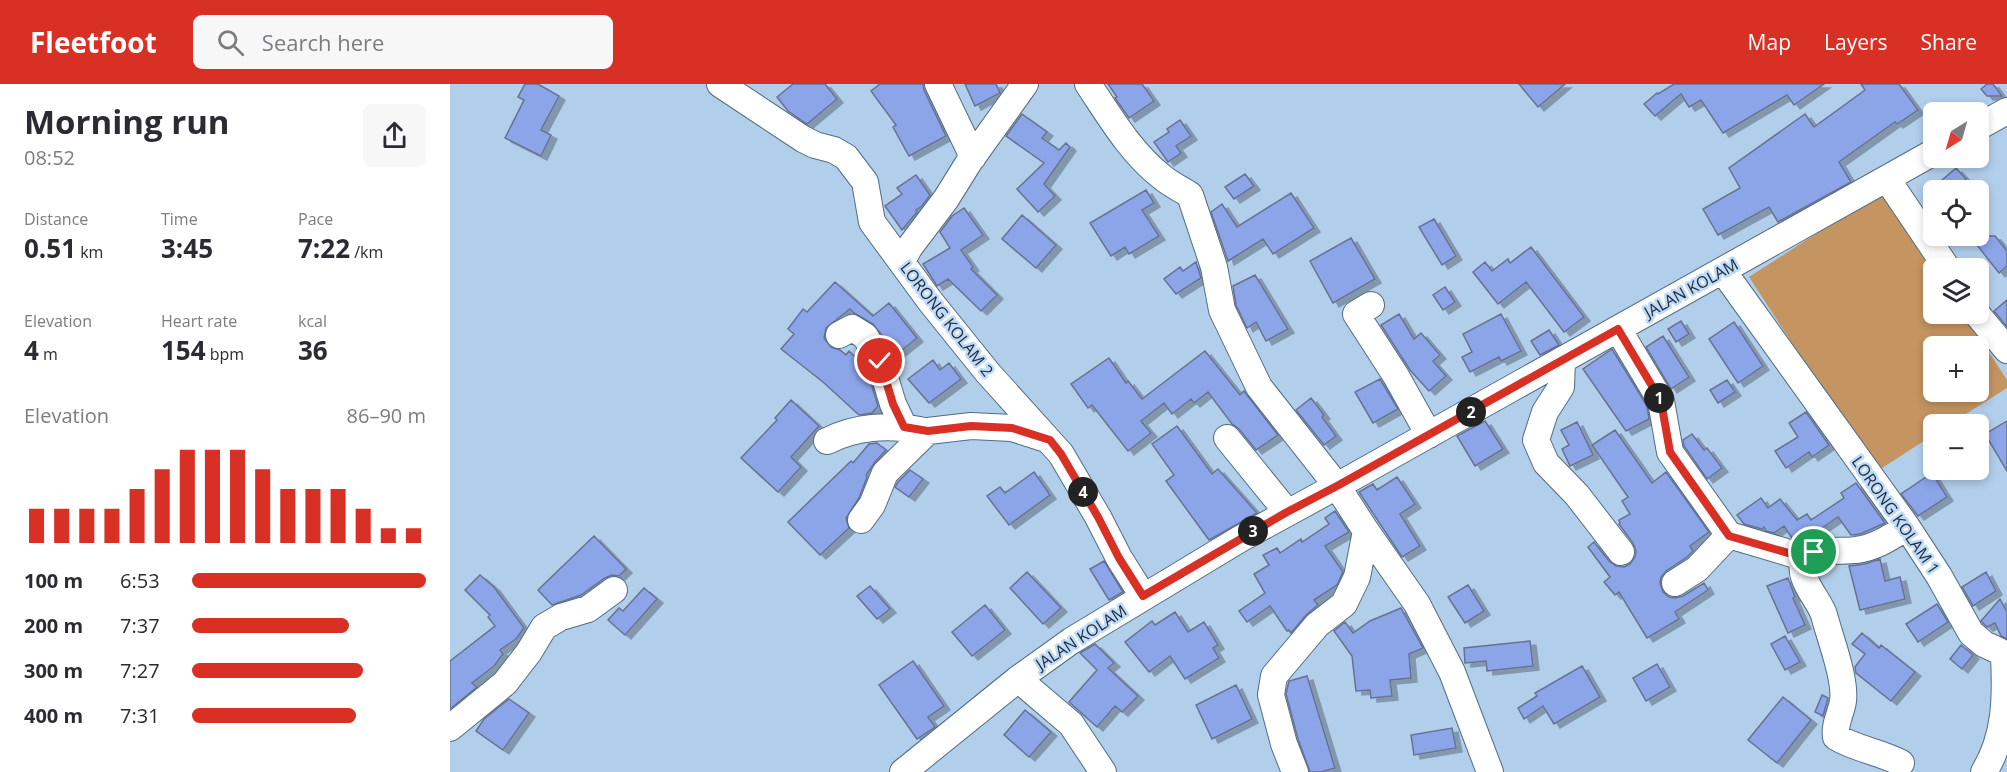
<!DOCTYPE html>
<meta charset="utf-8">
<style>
:root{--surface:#fff;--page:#f7f7f7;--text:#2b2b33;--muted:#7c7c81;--accent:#d93025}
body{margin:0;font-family:"Open Sans",sans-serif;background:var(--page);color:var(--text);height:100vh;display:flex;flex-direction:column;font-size:22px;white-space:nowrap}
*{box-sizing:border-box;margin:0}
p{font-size:20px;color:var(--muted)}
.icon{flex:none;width:33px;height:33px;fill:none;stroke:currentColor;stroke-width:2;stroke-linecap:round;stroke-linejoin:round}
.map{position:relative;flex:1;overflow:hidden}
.panel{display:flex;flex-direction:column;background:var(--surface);width:450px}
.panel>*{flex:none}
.needle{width:39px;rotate:217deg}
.controls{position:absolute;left:1473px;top:18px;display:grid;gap:12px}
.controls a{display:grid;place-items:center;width:66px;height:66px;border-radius:9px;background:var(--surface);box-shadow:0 3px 9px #0003;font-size:30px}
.pin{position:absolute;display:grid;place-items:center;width:51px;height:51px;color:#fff;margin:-26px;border:3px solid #fff;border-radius:50%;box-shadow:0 2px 6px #0007}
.km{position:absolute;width:30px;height:30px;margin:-15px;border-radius:50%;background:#222;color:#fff;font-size:16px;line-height:30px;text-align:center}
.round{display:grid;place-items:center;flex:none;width:63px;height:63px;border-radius:9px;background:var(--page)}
.summary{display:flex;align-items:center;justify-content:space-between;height:102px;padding:0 24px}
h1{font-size:33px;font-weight:700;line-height:45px}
.metrics{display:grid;grid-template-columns:repeat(3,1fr);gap:9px;height:102px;padding:6px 24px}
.metrics div{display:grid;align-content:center}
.metrics b{font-size:26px;font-weight:700}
.metrics small{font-size:16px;font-weight:400}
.metrics p{font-size:16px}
.chart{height:168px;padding:12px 24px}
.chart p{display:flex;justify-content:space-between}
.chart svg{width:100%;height:108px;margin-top:6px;stroke:var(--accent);stroke-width:6}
ul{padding:0 24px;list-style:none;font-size:20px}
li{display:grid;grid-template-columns:96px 72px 1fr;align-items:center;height:45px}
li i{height:15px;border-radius:8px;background:var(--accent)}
header{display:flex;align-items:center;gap:36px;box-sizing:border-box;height:84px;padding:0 30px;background:var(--accent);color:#fff}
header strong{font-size:28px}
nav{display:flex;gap:33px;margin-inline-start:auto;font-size:21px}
.search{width:420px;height:54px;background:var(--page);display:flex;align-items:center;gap:15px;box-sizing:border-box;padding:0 21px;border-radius:9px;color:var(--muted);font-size:22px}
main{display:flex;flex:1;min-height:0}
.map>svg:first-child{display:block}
</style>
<header>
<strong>Fleetfoot</strong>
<div class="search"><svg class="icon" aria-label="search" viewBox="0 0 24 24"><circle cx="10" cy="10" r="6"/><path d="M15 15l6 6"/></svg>Search here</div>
<nav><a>Map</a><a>Layers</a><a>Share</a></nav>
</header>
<main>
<section class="panel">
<div class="summary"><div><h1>Morning run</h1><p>08:52</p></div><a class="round"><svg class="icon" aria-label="share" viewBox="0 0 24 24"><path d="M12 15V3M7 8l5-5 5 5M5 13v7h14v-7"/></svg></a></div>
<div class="metrics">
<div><p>Distance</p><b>0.51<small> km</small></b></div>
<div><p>Time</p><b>3:45</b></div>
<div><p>Pace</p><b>7:22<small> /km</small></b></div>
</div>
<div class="metrics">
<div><p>Elevation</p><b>4<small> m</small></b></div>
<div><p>Heart rate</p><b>154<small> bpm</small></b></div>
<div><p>kcal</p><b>36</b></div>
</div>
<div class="chart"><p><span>Elevation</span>86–90 m</p>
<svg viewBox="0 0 160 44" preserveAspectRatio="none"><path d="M5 44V30M15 44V30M25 44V30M35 44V30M45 44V22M55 44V14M65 44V6M75 44V6M85 44V6M95 44V14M105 44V22M115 44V22M125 44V22M135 44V30M145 44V38M155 44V38"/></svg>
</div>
<ul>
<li><b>100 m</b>6:53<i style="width:100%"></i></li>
<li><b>200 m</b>7:37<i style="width:67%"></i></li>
<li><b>300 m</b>7:27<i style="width:73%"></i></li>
<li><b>400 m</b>7:31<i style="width:70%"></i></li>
</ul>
</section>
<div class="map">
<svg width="1557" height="688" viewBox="0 0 1557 688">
<defs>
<filter id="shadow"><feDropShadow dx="6" dy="4" stdDeviation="0" flood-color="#0004"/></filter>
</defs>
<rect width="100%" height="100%" fill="#b1ceeb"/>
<!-- green -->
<path fill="#c49461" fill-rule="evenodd" d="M1434,106L1484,184V230H1514L1557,296V304L1500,340H1484L1483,351L1426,388L1299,193ZM1484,262H1528V308H1484Z"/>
<!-- building -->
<path fill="#8ca5e9" stroke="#667292" stroke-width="1.5" filter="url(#shadow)" d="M75,0H88L109,12L91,46L101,51L91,72L55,54L74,16L68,13Z
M343,0H375L387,15L357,40L338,27L327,13Z
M430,0H473L474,6L496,52L459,72L443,43L446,41L421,7Z
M515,0H546L550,9L525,22Z
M658,0H692L704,17L679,34L665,14L667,13Z
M1069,0H1115L1088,23Z
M1224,0H1374L1344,21L1337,11L1273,49L1251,16L1239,23L1231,10L1205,32L1194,20L1207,9L1208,10Z
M1411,0H1449L1468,26L1447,40L1445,38L1389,78L1401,98L1328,138L1319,123L1268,151L1253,125L1290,104L1279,84L1355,30L1364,43L1415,6Z
M1537,0H1543L1552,12H1537L1531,5Z
M572,30L597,48L592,54L609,66L616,59L620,63L594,100L605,112L588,128L567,105L594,79L556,52Z
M730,36L741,52L726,62L731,69L718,78L704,58L719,48L717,45Z
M1506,84L1516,95L1502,106L1492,96Z
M795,90L804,102L784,115L775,103Z
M466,91L480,111L472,122L466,126L467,128L452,146L435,122L452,110L447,104Z
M696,106L704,119L692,126L709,152L679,170L675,163L661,172L640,139Z
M841,109L864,144L823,170L813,155L778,177L761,128L772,120L787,143Z
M514,124L533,151L511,166L523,183L521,185L547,211L531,227L498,195L487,202L473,180L500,164L490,148L502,132Z
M572,131L606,161L586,184L552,155Z
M984,135L1006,172L992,181L969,143Z
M1520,152H1545L1557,167V182L1549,189Z
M901,154L925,195L883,219L860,177Z
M1081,163L1134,233L1114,248L1076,198L1048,220L1023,188L1035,178L1042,187L1058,175L1060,179Z
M746,178L751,194L726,210L714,195L730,183L733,187Z
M805,191L838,245L816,257L806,238L797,244L786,221L783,202Z
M385,198L423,232L439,219L467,254L447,270L423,240L404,229L400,225L376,244L374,254L381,263L390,266L396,271L399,267L416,283L428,322L422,329L409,331L373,298L331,265L344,250L338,245L353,225L357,228Z
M995,203L1005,218L993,226L983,211Z
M1557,216V243L1544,227Z
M949,230L964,255L971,249L990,271L983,277L996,292L979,307L960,286L931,241Z
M1051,230L1071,267L1051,277L1049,273L1020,288L1012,273L1022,268L1013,250Z
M1231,237L1239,250L1226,258L1218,245Z
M1284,238L1313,282L1288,299L1259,255Z
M1099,246L1109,261L1090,271L1081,257Z
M1213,252L1239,293L1221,305L1196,263Z
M1162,265L1197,322L1199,335L1176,347L1133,285Z
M755,267L790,311L794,307L828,351L806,366L789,345L782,340L758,308L744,319L741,315L722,330L714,319L691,337L701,349L678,367L642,321L638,324L621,300L659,274L676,299L678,297L692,315Z
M483,276L490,286L499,279L511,295L479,319L458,295Z
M930,295L948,325L923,339L905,308Z
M1277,296L1285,308L1268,319L1260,306Z
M861,314L874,331L872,333L886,352L874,361L846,326Z
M341,316L369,342L341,373L351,383L328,408L291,374L327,336L325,334Z
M1356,328L1379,361L1362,373L1359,368L1336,384L1325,367L1348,353L1339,339Z
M1035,337L1053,365L1025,382L1007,352Z
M1557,337V387L1535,350Z
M1127,338L1143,371L1120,382L1112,365L1119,361L1111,346Z
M727,342L762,390L768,385L807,429L759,456L716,397L724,391L702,360Z
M1165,346L1202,399L1216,388L1259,448L1240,462L1243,467L1237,473L1216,487L1211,493L1210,499L1213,508L1219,513L1225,514L1233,512L1254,499L1258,506L1225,528L1229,535L1197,554L1169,508L1165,511L1154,498L1160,493L1138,463L1144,458L1159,477L1166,482L1174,483L1180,480L1185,473L1186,467L1183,459L1169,440L1170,439L1169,436L1180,430L1172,417L1178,413L1142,361Z
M1242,350L1254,366L1257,364L1272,384L1257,395L1234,362L1233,356Z
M427,359L436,366L425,378L416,391L417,393L409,414L396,434L399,444L370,471L338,438L401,377L403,379L419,360Z
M460,386L473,395L459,413L445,403L448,398Z
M584,388L600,411L559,441L537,412L550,403L555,409Z
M1482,389L1497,413L1468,432L1451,410Z
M947,393L965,420L950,430L970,462L952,473L909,408L923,400L927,406Z
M1406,399L1435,439L1410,450L1401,451L1388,433L1353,457L1342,454L1334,442L1324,449L1316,447L1314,443L1312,445L1294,440L1287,431L1311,414L1318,424L1330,415L1347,436L1357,430L1361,436L1394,414L1391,409Z
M885,427L899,448L875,462L893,488L887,501L864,516L868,521L856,531L841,549L839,546L837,547L820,522L797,538L789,527L815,509L804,490L819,481L813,471L827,464L830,469L851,455L852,458L879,440L875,434Z
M144,452L176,485L169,492L162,491L155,494L131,511L102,521L88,506Z
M1430,475L1435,497L1450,493L1455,515L1410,526L1399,482L1415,480Z
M654,477L673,508L659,516L640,485Z
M577,488L611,524L593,540L560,504Z
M1536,488L1546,507L1523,522L1512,503Z
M30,491L44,503L74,544L66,555L50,566L53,570L44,582L22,599L27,603L0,625V577L45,542L38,533L40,531L15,506Z
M1338,494L1345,513L1343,514L1355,541L1338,549L1317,502Z
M1018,501L1034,527L1015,539L998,513Z
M420,502L440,525L427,535L407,512Z
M194,504L207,515L175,551L158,536L169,524L173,527Z
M1550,515L1557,528V555L1551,552L1545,539L1537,543L1531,537Z
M1487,520L1498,538L1468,558L1456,540Z
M535,521L555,546L522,572L502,548Z
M951,524L973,564L959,570L961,594L940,596L942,612L921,614L920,606L906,607L902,572L884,547L895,538L903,549L920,537Z
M725,528L738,548L754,538L768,561L763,564L769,574L735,595L720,572L699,588L675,558L702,537L705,541Z
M1412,549L1429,564L1431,561L1465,588L1441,617L1406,589L1405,583L1415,570L1402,560Z
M1335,552L1350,578L1335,586L1321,560Z
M1080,557L1083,582L1037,587L1036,577L1015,579L1014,564Z
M645,560L664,579L658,584L688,612L672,628L665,622L647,643L619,618L647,586L630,569Z
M1511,561L1523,571L1512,585L1500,575Z
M463,577L494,622L478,633L485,643L467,655L429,601Z
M1207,580L1220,603L1196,617L1183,594Z
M1132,582L1150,613L1104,640L1093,622L1074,635L1068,624L1087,612L1085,609Z
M857,592L885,684L871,688H860L848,655L836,610L839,597Z
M786,601L802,635L762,655L746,621Z
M1372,611L1378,614L1373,632L1365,628Z
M1333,613L1361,636L1327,679L1298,656Z
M59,615L79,629L53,666L26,647L34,635Z
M575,626L601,648L579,673L554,651Z
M1002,644L1006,664L964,671L961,651Z"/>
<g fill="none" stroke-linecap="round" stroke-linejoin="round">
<defs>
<path id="minor" d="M270,0L353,55L365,61L384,66L396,73L415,98L422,138L480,217L538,289L611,370L648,433L669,474L693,512
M488,0L523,73
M638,0C660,33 681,69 712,93C720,100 731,105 740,111L764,183L772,226L809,303L887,402L916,447L967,520L1002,588L1040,688
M1528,43L1557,27
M1437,95L1497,184
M452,177L459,164L496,115L519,78L575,0
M1273,187L1457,443L1489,492L1521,549L1534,560L1549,567L1554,572C1556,613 1556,652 1534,688
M921,221L906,230L946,292L979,351
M1527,230L1557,266
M1168,245L1211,317L1220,368L1279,451
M389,251L402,244L415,252L430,277L443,320L454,343
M1112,276L1111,303L1095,328L1086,356L1096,379L1127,411L1171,468
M777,354L837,428
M377,357C407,342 437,341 470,346
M411,436L422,421L435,389L478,347L521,342L562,344L596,355
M1225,499L1247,485L1279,451L1356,474
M568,595L621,640L653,688
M0,644L55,599L79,568L94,543L111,533L138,525L164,506
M1451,679C1430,668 1406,665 1386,653C1384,640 1391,630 1393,617C1396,595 1380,554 1374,531C1370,516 1342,490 1357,473C1366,464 1394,468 1406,466C1425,464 1441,453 1457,443
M453,688L568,595L621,557L790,455L887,402L1484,68
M845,688L834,660L821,611L824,592L867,541L894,520L907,493L916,447"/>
</defs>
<!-- minor casing -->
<use href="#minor" stroke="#516c85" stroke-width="28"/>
<!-- minor -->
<use href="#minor" stroke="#fff" stroke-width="26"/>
</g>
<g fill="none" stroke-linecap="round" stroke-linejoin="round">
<defs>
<path id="route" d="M430,277L443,320L454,343L478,347L521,342L562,344L600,356L611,370L648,433L669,474L693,512L837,428L887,402L1168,245L1211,317L1220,368L1279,452L1356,474L1364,468"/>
</defs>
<!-- route casing -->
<use href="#route" stroke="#fff" stroke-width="12"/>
<!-- route -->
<use href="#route" stroke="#d93025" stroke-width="8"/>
</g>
<g text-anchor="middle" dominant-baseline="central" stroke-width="5" stroke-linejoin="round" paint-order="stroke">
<!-- street labels -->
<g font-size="16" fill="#222d39" stroke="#bedbf9">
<text transform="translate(1241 204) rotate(-29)">JALAN KOLAM</text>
<text transform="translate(497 235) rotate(52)">LORONG KOLAM 2</text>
<text transform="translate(1446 431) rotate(55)">LORONG KOLAM 1</text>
<text transform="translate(631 553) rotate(-33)">JALAN KOLAM</text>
</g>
</g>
</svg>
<div class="controls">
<a><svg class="needle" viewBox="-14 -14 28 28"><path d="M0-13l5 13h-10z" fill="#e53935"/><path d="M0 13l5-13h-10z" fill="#7c7c81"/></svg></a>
<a><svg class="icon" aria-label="locate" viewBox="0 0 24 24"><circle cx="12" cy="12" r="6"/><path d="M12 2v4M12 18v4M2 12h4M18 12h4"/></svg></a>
<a><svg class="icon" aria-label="layers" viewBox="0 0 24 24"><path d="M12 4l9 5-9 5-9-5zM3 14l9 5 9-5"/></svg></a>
<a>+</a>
<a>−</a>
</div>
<div class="pin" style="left:1364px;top:468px;background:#1e9e55"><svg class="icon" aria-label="arrive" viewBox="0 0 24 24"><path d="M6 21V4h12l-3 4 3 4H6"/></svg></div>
<div class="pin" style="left:430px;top:277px;background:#d93025"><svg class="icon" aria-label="check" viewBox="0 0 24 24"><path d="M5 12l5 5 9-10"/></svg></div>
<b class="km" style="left:1209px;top:314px">1</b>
<b class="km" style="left:1021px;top:328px">2</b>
<b class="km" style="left:803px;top:447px">3</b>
<b class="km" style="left:633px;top:408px">4</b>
</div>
</main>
